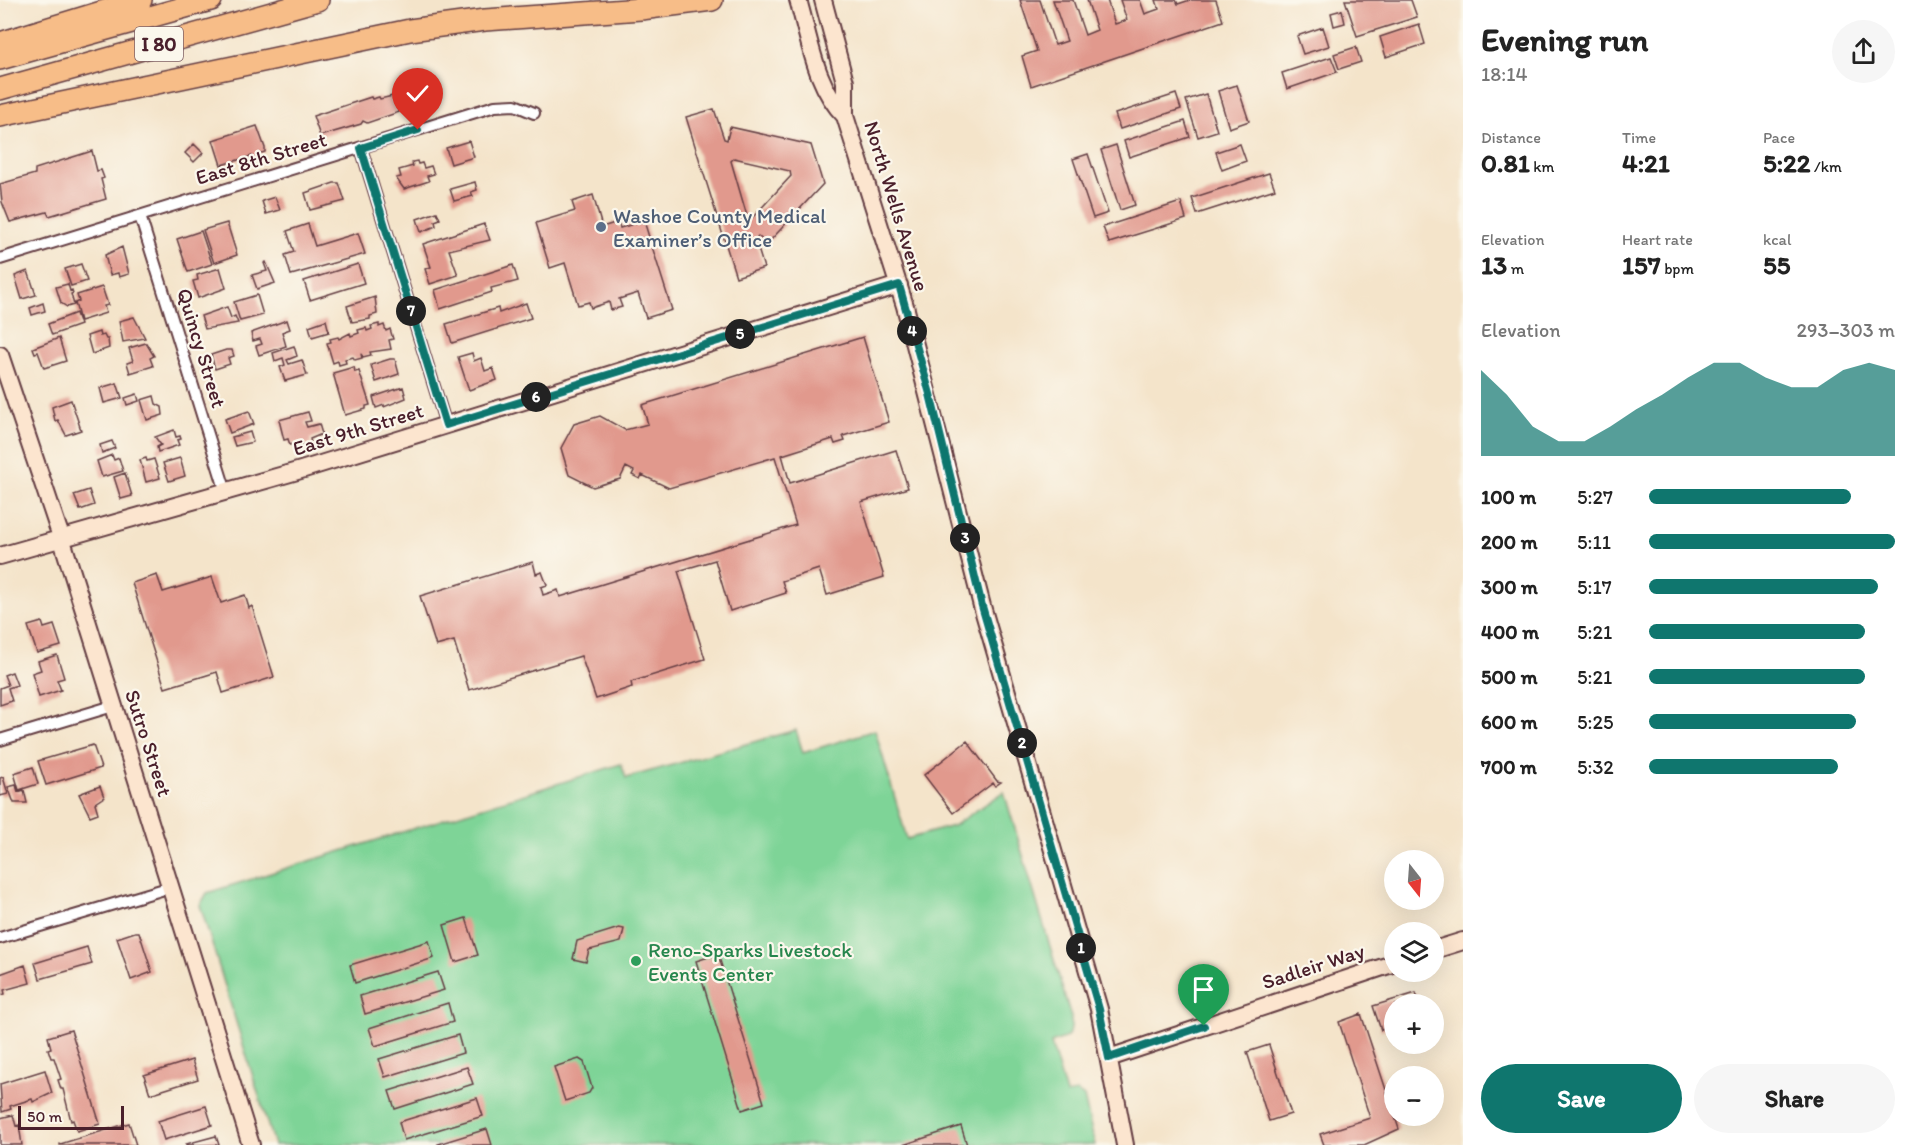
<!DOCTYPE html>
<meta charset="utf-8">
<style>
:root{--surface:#fff;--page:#f6f6f6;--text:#222;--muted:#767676;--accent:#0f766e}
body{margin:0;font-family:Itim,sans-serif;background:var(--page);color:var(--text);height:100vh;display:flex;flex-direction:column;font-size:22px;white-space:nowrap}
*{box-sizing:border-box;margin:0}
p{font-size:20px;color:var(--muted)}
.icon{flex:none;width:33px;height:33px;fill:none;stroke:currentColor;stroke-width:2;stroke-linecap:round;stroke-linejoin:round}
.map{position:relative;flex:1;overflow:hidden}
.panel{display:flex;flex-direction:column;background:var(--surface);width:450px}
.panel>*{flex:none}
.needle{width:39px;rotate:163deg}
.buttons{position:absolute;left:1384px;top:850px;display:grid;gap:12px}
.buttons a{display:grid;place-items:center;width:60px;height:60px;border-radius:50%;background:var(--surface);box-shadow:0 6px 24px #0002;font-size:30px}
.scale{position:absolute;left:18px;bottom:15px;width:106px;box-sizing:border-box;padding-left:6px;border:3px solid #4a1f2b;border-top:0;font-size:16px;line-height:21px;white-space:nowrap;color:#4a1f2b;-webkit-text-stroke:4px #fbf7ec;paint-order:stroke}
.pin{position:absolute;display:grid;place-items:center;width:51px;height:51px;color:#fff;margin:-62px -26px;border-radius:50% 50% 50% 0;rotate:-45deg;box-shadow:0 0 6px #0007}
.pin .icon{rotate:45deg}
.km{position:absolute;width:30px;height:30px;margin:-15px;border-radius:50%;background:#222;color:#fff;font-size:16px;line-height:30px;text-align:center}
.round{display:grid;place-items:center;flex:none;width:63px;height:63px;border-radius:32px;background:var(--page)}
.overview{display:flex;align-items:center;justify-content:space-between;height:102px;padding:0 18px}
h1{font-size:33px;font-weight:700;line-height:45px}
.figures{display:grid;grid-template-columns:repeat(3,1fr);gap:9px;height:102px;padding:6px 18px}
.figures div{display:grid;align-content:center}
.figures b{font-size:26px;font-weight:700}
.figures small{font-size:16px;font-weight:400}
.figures p{font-size:16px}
.chart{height:168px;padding:12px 18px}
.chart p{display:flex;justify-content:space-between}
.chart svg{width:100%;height:108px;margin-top:6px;fill:var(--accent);opacity:.7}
.primary-button{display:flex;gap:12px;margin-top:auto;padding:12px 18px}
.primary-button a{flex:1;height:69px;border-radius:36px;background:var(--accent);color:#fff;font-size:24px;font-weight:700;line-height:69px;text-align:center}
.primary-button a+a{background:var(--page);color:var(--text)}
ul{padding:0 18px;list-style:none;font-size:20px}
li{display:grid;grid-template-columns:96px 72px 1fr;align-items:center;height:45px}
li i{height:15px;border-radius:8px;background:var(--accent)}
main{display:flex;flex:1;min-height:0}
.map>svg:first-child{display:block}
</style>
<main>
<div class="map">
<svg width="1463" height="1145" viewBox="0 0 1463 1145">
<rect width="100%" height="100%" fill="#fbf7ec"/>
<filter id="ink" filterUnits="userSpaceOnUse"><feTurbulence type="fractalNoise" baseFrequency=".0167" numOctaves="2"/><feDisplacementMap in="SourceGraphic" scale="12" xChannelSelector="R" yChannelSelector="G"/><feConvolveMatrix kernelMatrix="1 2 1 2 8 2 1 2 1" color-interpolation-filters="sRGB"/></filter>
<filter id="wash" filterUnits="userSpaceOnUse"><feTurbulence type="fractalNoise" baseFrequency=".008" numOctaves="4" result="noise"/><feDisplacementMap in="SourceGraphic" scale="24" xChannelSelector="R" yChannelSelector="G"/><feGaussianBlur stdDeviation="1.35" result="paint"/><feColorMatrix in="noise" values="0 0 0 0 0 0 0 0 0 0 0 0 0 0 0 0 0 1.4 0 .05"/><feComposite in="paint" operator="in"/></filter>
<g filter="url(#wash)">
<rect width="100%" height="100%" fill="#f4e4ca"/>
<!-- green -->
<path fill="#7ed497" stroke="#647a61" stroke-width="1.5" d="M796,730L803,753L875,730L907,839L953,826L1004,792L1071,1017V1029L1067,1037L1051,1043L1066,1094L1077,1092L1084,1097L1095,1145H274L200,905L207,893L621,764L626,778Z"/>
<g id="blocks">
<!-- building -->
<path fill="#e1998d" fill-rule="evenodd" d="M1020,0H1040L1055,45L1067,41L1053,0H1073L1085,35L1097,30L1087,0H1107L1115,24L1127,20L1120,0H1140L1145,14L1159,9L1156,0H1176L1178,4L1190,0H1216L1223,21L1031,86L1022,56L1037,51Z
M1345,0H1411L1417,17L1357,36Z
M1342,10L1345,23L1334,26L1331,13Z
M1419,24L1425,44L1386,57L1380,37Z
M1323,27L1329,46L1303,54L1297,36Z
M1356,47L1361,62L1339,69L1334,54Z
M1331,57L1337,72L1287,89L1282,73Z
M1237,85L1249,121L1229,128L1218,91Z
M1176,94L1181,109L1120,129L1115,114Z
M1206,94L1217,131L1198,137L1186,100Z
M393,96L399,112L367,123L363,121L361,124L320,136L313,116L371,97L372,99L379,97L380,99Z
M714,109L724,139L727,140L730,127L811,145L823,184L767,244L758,236L755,239L764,268L736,277L686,117ZM734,158L790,171L791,176L753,217L747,216L731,161Z
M1185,121L1190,137L1129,157L1124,141Z
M257,126L265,148V152L258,154L259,158L253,160L252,156L221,165L213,140Z
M469,141L474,157L451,164L446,148Z
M194,144L203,153L194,162L185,153Z
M1240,144L1246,161L1222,170L1216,152Z
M1116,145L1135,205L1120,210L1101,150Z
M92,151L97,171L101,170L104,178L101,179L106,199L49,216L47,212L10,222L2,202L0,184L35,174V169Z
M1088,154L1108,213L1093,218L1073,159Z
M417,161L418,164L422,163L424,168L431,166L434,174L427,176L429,181L404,189L396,178L401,177L399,170L413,166L412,162Z
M1269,173L1275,189L1197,214L1192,198Z
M475,182L477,190L471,192L473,196L454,201L450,189Z
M334,183H339L345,201L310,210L305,193Z
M593,195L602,227L618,222L620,228L644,221L672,310L646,318L638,293L619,299L622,307L611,310L609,302L591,308L589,302L578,305L565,263L550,268L536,223L575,211L572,202Z
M275,197L280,210L266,214L262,201Z
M1181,202L1186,219L1109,243L1103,227Z
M437,212L440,219L435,221L436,226L421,232L417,219Z
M227,223L237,255L214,263L203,230Z
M308,224L315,246L358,233L365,254L291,275L285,255L294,252L287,231Z
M484,224L490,240L449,250L458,275L430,284L425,269L431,267L423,244Z
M201,231L212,264L188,272L177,239Z
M122,247L129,274L119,277L118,273L110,275L105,255Z
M266,262L275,283L257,289L252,275L267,271L264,263Z
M81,264L87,281L71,286L65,269Z
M358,264L364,283L310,300L304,281Z
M513,265L518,281L491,288L492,292L440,309L435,290Z
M220,268L226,288L198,298L193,281L198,280L197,275Z
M28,271L36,295L22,299L15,276Z
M68,284L70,291L72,290L73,293L71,294L74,305L67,307L61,303L56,287Z
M102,287L108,305L104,306L106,313L80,321L75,303L79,301L77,295Z
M257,295L263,315L240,321L234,302Z
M375,297L377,314L370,316V319L352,322L347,306Z
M43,303L45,311L32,315L30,308Z
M526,303L531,318L452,343L446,324L498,308L499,313Z
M227,307L231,318L235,316L238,323L205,329L201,316Z
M76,313L80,325L52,335L48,324Z
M134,317L145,338L123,342L119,321Z
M287,320L290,329L282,332L286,346L259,355L256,346L262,344L260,339L253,341L251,333Z
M326,320L329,332L312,337L309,326Z
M379,324V327L384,325L386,331L390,329L393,339L389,340L391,349L370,352L371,355L363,357L361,354L362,358L355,360L353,357L345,359L346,363L339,365L338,361L333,363L327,343L331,342L330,339L338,337L339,339L350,333L351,336L359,333L358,330L366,328L367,331L372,329L371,326Z
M99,332L100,336L104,335L106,339H108L109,348L92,354L87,336Z
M863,337L889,422L843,436L845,441L835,444L833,439L782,455L790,483L896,450L908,488L861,502L884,577L827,595L819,569L782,581L786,593L730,611L715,560L678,571L705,659L631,682L632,687L596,699L581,656L469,690L454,641L436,646L420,596L533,562L536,574L542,572L547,585L541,587L543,595L558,590L560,597L796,525L775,457L669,488L642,475L640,479L632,475L634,471L626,467L620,479L593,487L569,475L561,448L574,424L600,416L625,430L648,424L642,405Z
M59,338L66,361L44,368L38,352L35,353L33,348Z
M146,343L154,356L150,358L153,366L130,373L127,363L133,361L129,348Z
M294,346L297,356L287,360L289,364L302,360L307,375L285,381L280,367L285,365L283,358L275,361L273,353Z
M226,350H232L234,356L228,358L230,364L215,369L211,355Z
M472,353L474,361L481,358L485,371L493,368L497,380L469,390L458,357Z
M390,359H395L399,374L376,382L371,365Z
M354,367L355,372L359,371L370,405L366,406V409L345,415L333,373Z
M117,383L122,398L104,403L100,388Z
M403,387L406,398L384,407V405L376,408L373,397Z
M137,394L139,401L127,405L125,398Z
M154,396L156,404L162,407L163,415L147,420L141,400Z
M71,400L81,430L66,435L58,420L55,421L52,407Z
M249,411L254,424L230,433L225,419Z
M308,412L311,421L305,422L307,427L319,424L322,434L310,439L311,443L303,446L301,442L290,445L288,439L284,440L279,420Z
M174,430L176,437L180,436L181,439L177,440L179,445L158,452L157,447L161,445L155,437Z
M250,432L253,442L235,446L232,437Z
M112,441L115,448L102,453L100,445Z
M112,455L114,460L119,458L123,471L102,477L97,461Z
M146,458L147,461L154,459L160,478L146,482L140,460Z
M180,458L185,476L169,481L163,463Z
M125,473L132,496L121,499L114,477Z
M89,490L94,505L80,510L74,495Z
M157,575L163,592L212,577L221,603L245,595L249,608L252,606L274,677L223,693L217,672L165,688L132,583Z
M42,622L44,628L54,625L61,646L37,653L28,626Z
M57,655L64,678L57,680L61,690L39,697L32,673L41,670L38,661Z
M12,672L17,685L8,688L12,701L0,705V688L8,685L4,675Z
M967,741L997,781L1001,782L995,786L993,783L953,813L924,775Z
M93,745L101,768L46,785L38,761Z
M33,767L38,784L19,790L14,773Z
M3,777L8,794L0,796V778Z
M16,785L18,792L24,790L27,803H14L8,787Z
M100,786L104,797L95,803L98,813L90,816L79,794Z
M466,918L478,955L455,962L444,925Z
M619,928L624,929L621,942L589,950L586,962L573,959L577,941Z
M135,932H139L152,972L131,980L117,938Z
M429,941L434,958L355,983L350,965Z
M87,947L92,964L40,979L35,963Z
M718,954L764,1103L742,1110L696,961Z
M25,965L30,983L4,990L5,994L1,995L0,974Z
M438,972L444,990L365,1014L360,996Z
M1416,993L1420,1005H1395V1026L1381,1030L1373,1006Z
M448,1003L453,1022L375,1046L369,1028Z
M1361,1014L1399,1129L1364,1145H1324L1320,1134L1370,1118L1339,1022Z
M71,1030L100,1124L77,1131L73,1120L71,1121L63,1089H61L58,1080L61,1079L54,1058H51L48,1049L51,1048L48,1037Z
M458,1035L463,1053L385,1077L379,1059Z
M1269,1045L1291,1114L1269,1121L1247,1052Z
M579,1059L584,1062L592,1088L589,1093L565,1101L554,1067Z
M192,1060L198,1079L150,1094L144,1075Z
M467,1067L473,1084L395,1109L389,1091Z
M45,1070L52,1093L33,1102L32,1099L10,1106L11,1109L2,1112L0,1084Z
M477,1098L483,1116L404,1140L399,1122Z
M206,1106L212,1125L164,1140L158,1121Z
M13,1115L16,1126L19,1125L22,1145H0V1118Z
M129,1123L136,1145H60V1144Z
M961,1126L967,1145H903Z
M487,1129L492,1145H439L438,1144Z
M216,1136L219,1145H186V1144Z"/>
</g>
</g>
<g filter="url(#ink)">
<use href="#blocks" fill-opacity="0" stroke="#643d43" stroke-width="1.5"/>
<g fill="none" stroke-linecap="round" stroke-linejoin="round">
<defs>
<path id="street" d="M361,148L446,425
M140,216L226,492
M0,259L495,106L515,105L534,113
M0,740L113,706
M0,938L171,887"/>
<path id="secondary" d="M798,0C810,40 815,86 845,116
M823,0L845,82V116L905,306L982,606L1099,1009L1125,1145
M0,355L61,537L251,1145
M0,556L301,470L899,285
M1434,950L1463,941
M1109,1058L1395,963"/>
<path id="highway" d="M0,43L141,0
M0,59L211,0
M0,89L318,0
M0,116L410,30L485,20L641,9L712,0"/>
</defs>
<!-- street casing -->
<use href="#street" stroke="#643d43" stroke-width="14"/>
<!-- secondary casing -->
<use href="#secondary" stroke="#643d43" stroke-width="20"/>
<!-- highway casing -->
<use href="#highway" stroke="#643d43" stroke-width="24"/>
<!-- street -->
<use href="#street" stroke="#fff" stroke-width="10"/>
<!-- secondary -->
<use href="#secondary" stroke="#fce5cf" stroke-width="16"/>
<!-- highway -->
<use href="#highway" stroke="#f7bd88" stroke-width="21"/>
</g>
</g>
<g fill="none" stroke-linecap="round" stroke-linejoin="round" filter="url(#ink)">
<defs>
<path id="route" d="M418,130L361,148L446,425L899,285L930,394L982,606L1099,1009L1109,1058L1204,1026"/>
</defs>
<!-- route casing -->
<use href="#route" stroke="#fff" stroke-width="12"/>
<!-- route -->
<use href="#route" stroke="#0f766e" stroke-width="8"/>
</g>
<!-- markers -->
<circle fill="#5c6f8a" stroke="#fbf7ec" stroke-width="2" cx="601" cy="227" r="6"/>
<circle fill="#2e9e5b" stroke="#fbf7ec" stroke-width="2" cx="636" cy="961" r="6"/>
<g text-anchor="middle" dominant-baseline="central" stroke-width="4.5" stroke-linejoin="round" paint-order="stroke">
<!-- shield labels -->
<rect fill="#fbf7ec" stroke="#7f6065" stroke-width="1.5" x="135" y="27" width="48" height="34" rx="4.5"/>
<g font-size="20" font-weight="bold" fill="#4a1f2b">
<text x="159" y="44">I 80</text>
</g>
<!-- street labels -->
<g font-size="21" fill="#4a1f2b" stroke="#fbf7ec">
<text transform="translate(261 158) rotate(-17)">East 8th Street</text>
<text transform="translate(897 206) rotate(73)">North Wells Avenue</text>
<text transform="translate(202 348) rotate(73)">Quincy Street</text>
<text transform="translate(358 429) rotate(-17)">East 9th Street</text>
<text transform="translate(149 743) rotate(72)">Sutro Street</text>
<text transform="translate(1313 966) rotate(-18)">Sadleir Way</text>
</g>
<!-- service labels -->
<g font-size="21" fill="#4e5e75" stroke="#fbf7ec" text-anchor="start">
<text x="613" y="215">Washoe County Medical<tspan x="613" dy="24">Examiner’s Office</tspan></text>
</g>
<!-- leisure labels -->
<g font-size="21" fill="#27864d" stroke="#fbf7ec" text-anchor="start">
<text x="648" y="949">Reno-Sparks Livestock<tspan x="648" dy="24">Events Center</tspan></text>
</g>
</g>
</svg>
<div class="buttons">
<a><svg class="needle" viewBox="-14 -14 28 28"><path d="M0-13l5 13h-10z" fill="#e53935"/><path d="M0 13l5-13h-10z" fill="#767676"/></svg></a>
<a><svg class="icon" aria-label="layers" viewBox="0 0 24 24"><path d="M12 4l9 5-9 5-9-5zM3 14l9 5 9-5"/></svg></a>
<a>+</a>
<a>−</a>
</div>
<div class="scale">50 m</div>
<div class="pin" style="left:1204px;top:1026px;background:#1e9e55"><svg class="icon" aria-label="arrive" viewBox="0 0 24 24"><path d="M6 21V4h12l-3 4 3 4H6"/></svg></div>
<div class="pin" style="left:418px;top:130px;background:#d93025"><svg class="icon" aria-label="check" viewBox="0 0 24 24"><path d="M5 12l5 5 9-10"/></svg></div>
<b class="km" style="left:1081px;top:948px">1</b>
<b class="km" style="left:1022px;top:743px">2</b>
<b class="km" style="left:965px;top:538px">3</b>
<b class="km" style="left:912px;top:331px">4</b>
<b class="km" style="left:740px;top:334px">5</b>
<b class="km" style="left:536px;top:397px">6</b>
<b class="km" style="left:411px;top:311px">7</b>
</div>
<section class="panel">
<div class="overview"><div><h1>Evening run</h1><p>18:14</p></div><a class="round"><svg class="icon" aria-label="share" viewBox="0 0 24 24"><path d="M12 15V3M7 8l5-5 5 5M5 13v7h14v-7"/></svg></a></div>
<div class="figures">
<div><p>Distance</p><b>0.81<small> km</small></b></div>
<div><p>Time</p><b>4:21</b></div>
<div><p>Pace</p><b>5:22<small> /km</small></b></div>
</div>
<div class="figures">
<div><p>Elevation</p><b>13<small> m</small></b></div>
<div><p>Heart rate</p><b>157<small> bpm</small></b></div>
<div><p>kcal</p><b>55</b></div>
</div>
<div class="chart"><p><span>Elevation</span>293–303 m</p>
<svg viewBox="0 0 160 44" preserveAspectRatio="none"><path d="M0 44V9L10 19L20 32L30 38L40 38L50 32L60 25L70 19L80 12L90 6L100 6L110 12L120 16L130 16L140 9L150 6L160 9V44z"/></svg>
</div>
<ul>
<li><b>100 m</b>5:27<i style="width:82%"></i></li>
<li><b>200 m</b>5:11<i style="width:100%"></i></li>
<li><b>300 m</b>5:17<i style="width:93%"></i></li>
<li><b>400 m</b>5:21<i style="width:88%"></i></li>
<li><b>500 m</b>5:21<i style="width:88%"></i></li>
<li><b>600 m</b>5:25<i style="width:84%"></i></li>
<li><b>700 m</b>5:32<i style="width:77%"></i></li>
</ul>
<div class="primary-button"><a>Save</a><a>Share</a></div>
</section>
</main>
